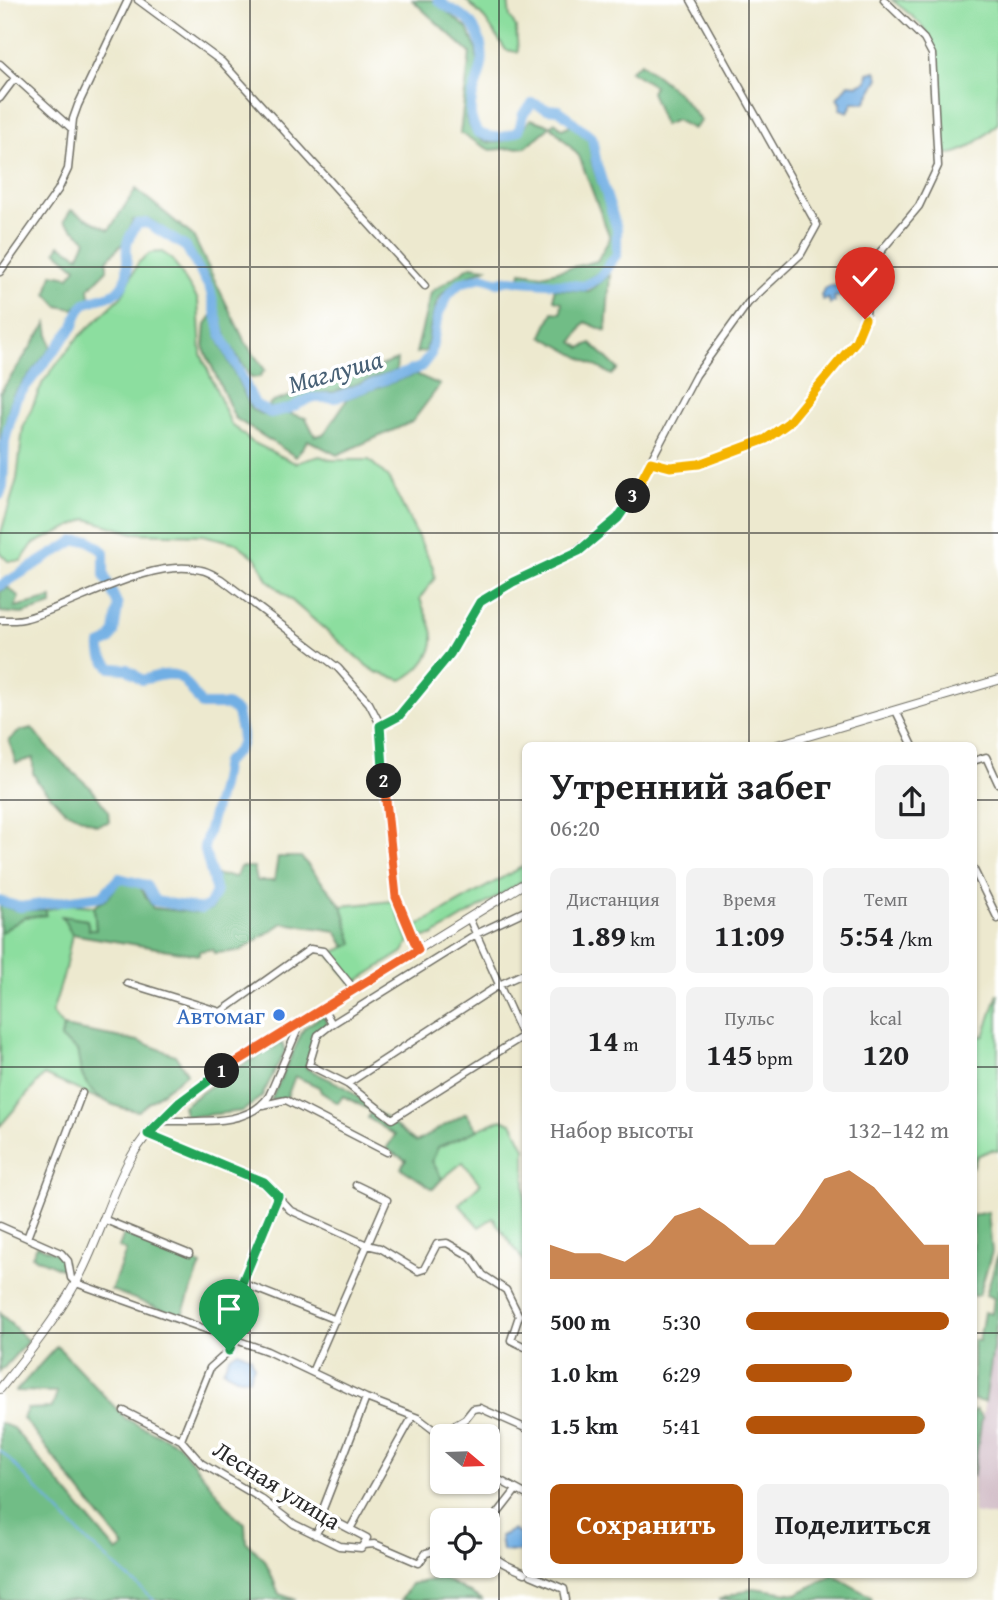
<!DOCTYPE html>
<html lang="ru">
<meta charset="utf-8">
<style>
:root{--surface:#fff;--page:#f2f2f2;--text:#202124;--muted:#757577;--accent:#b45309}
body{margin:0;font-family:"Gentium Book Plus",serif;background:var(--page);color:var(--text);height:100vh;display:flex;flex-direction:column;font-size:26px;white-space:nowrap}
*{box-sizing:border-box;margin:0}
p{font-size:23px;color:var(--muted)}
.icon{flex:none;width:38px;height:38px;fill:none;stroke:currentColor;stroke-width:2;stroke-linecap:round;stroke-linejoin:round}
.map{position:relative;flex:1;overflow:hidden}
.panel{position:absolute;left:522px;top:742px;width:455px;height:836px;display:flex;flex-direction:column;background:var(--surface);border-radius:10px;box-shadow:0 2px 5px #0004}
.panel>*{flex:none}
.needle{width:46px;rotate:109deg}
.fabs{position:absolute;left:430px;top:1424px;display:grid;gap:14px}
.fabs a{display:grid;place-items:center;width:70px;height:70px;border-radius:10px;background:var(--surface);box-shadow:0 2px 5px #0004;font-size:35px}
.pin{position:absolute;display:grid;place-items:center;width:60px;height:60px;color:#fff;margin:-72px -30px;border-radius:50% 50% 50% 0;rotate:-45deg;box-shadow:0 0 7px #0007}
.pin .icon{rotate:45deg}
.km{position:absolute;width:35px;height:35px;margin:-18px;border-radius:50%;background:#222;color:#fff;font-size:19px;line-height:35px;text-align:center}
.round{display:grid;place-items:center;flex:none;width:74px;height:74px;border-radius:10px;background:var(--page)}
.overview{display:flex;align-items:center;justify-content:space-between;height:119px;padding:0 28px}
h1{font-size:38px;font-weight:700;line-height:52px}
.metrics{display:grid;grid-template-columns:repeat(3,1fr);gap:10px;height:119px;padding:7px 28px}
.metrics div{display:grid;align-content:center;border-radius:10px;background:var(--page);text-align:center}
.metrics b{font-size:30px;font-weight:700}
.metrics small{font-size:19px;font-weight:400}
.metrics p{font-size:19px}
.chart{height:196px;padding:14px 28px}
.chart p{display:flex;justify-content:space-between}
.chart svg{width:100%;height:126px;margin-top:7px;fill:var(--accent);opacity:.7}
.button{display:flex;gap:14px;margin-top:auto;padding:14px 28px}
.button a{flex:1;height:80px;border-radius:10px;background:var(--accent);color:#fff;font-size:28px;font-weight:700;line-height:80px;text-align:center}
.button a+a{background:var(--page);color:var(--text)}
ul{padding:0 28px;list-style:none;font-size:23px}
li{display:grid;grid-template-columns:112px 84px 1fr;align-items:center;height:52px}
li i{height:18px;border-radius:9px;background:var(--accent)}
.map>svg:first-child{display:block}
</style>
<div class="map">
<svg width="998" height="1600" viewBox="0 0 998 1600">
<rect width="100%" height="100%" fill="#fff"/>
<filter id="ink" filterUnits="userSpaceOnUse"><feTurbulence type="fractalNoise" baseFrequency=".0143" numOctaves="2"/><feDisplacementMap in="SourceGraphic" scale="14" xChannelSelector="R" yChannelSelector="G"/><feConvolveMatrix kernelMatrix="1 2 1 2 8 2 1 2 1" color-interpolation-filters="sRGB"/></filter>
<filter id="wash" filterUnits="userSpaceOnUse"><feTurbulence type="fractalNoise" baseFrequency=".00686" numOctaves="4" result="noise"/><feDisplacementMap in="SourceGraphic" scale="28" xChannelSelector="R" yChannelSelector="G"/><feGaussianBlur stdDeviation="1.57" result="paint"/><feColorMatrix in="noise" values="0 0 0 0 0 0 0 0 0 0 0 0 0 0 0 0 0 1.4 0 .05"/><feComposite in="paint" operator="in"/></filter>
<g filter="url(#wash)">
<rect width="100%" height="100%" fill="#ede9cf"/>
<!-- industrial -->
<path fill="#d2bdc7" d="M998,1314V1517L973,1513V1477Z"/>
<!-- green -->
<path fill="#8cde9f" stroke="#5c8465" stroke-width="2" d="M466,0H508L510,17L516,28L518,52L506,50L485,19Z
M892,0H998V123C986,135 965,155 947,154L943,147L937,56C930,28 914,17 892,0Z
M162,252L172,259L198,300L201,354L231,424L252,442L295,463L320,456L331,460H369L388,477L433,567L435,578L420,598C423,610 429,619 432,630C438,652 419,672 402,680L378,673L367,666L268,580L257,559L236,543L203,535L133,533L87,519L33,544L21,561H8L0,553V536L17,479L23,428L43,382L75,341L122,296L138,263L150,253Z
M525,865V880L432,936L421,937L415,932L417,926Z
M393,901L409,942L403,952L354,983L351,982L329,954L353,944L342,906Z
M67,904L94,906L96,930H89L62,917L72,934L64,974L52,1013L63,1027L61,1039L77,1050L83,1077L99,1099L44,1075L0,1126V933L25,917L45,915L46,910Z
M998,994V1151L991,1150L977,1156L973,1168V1037L984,1036Z
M502,1119L513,1124L525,1148V1263L493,1218L479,1227L459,1204L480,1184L463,1162L442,1179L432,1161L438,1147Z"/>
<!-- forest -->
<path fill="#71bd86" stroke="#4e7458" stroke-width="2" d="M412,0H433L467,28L476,48L478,67L466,118C468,123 471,130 474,134C493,153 519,137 531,119L551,126L555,122L562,129L571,125L589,140L592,164L614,228V252L601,271L582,283L520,278L521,272L542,275L597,261L610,238L579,156L551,126L526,147L490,150L460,133L470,53Z
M641,63L678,93L701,121L693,129L676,120L664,125L651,92L654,86L630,71Z
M136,189L193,236L245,342L265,370L259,377L251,378L227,340L210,279L188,245L149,219L133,220L124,242L107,260V270L89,288L90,298L73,309L58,306L47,294L52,274L69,277L76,268L56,251L60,245L79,256L86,240L64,221L71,210L109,230Z
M471,266L486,268C473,274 453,282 443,293C431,308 430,333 426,351L416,353L431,292Z
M610,275L606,331L585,322L573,342L581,348L591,343L618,369L612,375L542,336L553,312L561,313L562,302L554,300V289L589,291Z
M213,314L217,337L252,410L269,417L288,413L306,418L315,436L324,434L348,398L416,374L440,385L412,422L337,455L308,440L296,457L235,418L204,349L206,324Z
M47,323L51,348L12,396L1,442L0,459V393Z
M397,360L396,371L334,392L310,394L286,407L269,408L270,403Z
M9,588L19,597L15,607L52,598V605L22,614L0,612V591Z
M32,728C50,752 69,769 91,788C97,795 101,803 108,810L109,822L97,825L64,810L39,784L33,773V758L16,763L9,740L20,731Z
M278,857H301L342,906L353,944L345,947L336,931L283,923L240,951L214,953L213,949L199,951V955L72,934L62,916L87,920L89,930H96L94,906L106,900L120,882L140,887L153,908L199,913L212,909L219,893L215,875L236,877L240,867H254L257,881H274Z
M0,905L14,910H46V915L25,917L0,933Z
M323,1015L328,1024L315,1035L306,1068L345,1087L416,1142L466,1113L478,1130L438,1147L432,1161L442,1179L433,1189L401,1168L406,1160L386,1149L395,1135L368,1118L372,1111L343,1096L338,1103L321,1092L319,1087L295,1076L287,1097L271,1100L304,1028Z
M63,1027L138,1041L175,1055L187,1073L138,1111C115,1108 93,1099 83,1077C79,1069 79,1058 77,1050L61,1039Z
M282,1043L285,1051L262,1096L243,1111L186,1117L183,1106L230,1072Z
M988,1212L992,1252L979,1295L973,1296V1215Z
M124,1234L201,1265L181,1317L111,1290L126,1251L119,1247Z
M37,1245L59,1255L64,1264L61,1269L32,1256Z
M998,1254V1314L985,1402L973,1400V1340L979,1341L984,1312L992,1314L994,1298L986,1295Z
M0,1313L28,1341L0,1372Z
M57,1346L126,1419L178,1444L236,1517L245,1523L246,1542L265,1560L279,1594L296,1600H0V1423L13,1428L117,1552L124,1547L23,1418L27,1409L52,1408L57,1392L16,1391Z
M976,1410L982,1417L973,1477V1411Z
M833,1575L871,1597L872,1600H718L753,1588L797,1594Z
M442,1578L483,1600H401L411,1584Z"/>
<!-- water -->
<path fill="#71afe4" stroke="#4e6d88" stroke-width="2" d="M876,71L879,78L865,103L853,102L848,112L840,109L841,105L837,98L849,84L858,85L867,81L868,73Z
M848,279L852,281L858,292L851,302L841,296L834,297L835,302L830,304L829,299L823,300L821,296L824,289L831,285L845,288Z
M238,1351L251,1357L254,1366L249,1379L236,1377L223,1370L229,1357Z
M513,1530L525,1537V1547L518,1552L502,1551L500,1536Z"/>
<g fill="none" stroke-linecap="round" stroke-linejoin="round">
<!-- stream -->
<path stroke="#71afe4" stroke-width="2" d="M0,1450L89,1543L154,1600"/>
<!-- river -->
<path stroke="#71afe4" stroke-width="10" d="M0,495L3,487L5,441L16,399L74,326C82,288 106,307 121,287C132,273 125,259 127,244C128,237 134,230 137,224L147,223L186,247L210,289L221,335L255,404L270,413L288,409L311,398H335L421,367L431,354L438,315L449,294L460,283L482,277L498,282L510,280L584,286L600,277L617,254V229L597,165L592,138L559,110L547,109L533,103L523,114L519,130C506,139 491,139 477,132C475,127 472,121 471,116C468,82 497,67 473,26C465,13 448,10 438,0
M0,586L74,541L89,540L104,552V575L118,605L114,633L109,641L100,645L102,657L111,668L127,669L142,680C182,669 179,673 202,705H227L237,712C242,739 249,744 225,762L221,786L204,847L216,892L209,905L201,909L155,901L146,885L119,878L102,896L20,907L0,901"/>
</g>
</g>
<g filter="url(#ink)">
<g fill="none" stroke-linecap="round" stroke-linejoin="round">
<defs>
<path id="minor" d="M138,0L222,62L425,286
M0,64L72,129
M0,98L15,78
M0,272L58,190L68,169L73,119L78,105L128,0
M866,278L876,257L919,206L938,166L932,54L924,39L884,0
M651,462L670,467L699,464L766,439L788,423L856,341L865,319L868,301
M0,620C9,620 19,621 27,618C76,605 150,557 201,570C208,571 215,576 221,579L338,668L369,703L381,726L386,813L396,897L418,950
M896,711L913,746
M381,726L399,716L450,654L480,602L513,582L568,557L618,518L631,498L696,375L748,303L801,254L817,225L691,0
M973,761L986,757L998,783
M973,868L998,919
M525,911L476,934L332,1024L318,1035L309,1065L347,1084L392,1119L525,1035
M469,918L525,1042
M127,983L221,1012L310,949L323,951L354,989
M323,1008L332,1024
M347,1084L499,985L525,973
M263,1105L286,1100L387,1152
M161,1121C195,1120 248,1128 269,1096L300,1024
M148,1134L264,1182L290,1210L367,1245L380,1248L418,1271L424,1269L437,1244L447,1243L470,1256L483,1275L506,1290L519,1316L511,1340L525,1347
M103,1219L189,1254
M0,1226L61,1253L68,1261L71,1278L76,1283L267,1351L366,1398L418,1418L443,1437
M27,1238L82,1093
M242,1283L336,1320
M312,1372L387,1200L356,1185
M124,1411L181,1440L201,1463L260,1498L294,1524L339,1546L361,1548L363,1545L375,1544L419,1563L426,1553L443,1549
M439,1434L465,1419L473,1409L480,1408L525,1428
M181,1440L210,1368L229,1351L237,1329L242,1283L278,1197
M488,1474L525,1494
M488,1526L516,1490
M350,1529L413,1416
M315,1535L326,1516
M363,1545L367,1538L321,1514L366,1398
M488,1549C496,1562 511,1567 525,1573
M531,1575L564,1589L566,1600"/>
<path id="major" d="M774,746L998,680
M0,1389C27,1355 54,1322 75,1284C97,1246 108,1200 129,1161C149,1123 187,1097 220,1072L525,883"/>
</defs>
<!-- minor casing -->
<use href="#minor" stroke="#6f6e64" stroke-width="9"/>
<!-- major casing -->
<use href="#major" stroke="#6f6e64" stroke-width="10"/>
<!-- minor -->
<use href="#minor" stroke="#fff" stroke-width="6"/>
<!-- major -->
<use href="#major" stroke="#fff" stroke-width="8"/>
</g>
</g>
<g fill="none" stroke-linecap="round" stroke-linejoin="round" filter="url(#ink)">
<defs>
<path id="split-1" d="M222,1071L180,1102L148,1134L264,1182L278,1196L242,1283L237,1329L229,1351"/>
<path id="split-2" d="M222,1071L418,950L396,897L384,781"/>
<path id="split-3" d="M384,781L380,726L399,716L450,654L480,602L513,582L579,551L618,518L633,496"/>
<path id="split-4" d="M633,496L651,462L670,467L699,464L766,439L788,423L856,341L865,319"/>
</defs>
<!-- split-1 casing -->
<use href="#split-1" stroke="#fff" stroke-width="14"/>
<!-- split-2 casing -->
<use href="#split-2" stroke="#fff" stroke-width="14"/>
<!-- split-3 casing -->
<use href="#split-3" stroke="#fff" stroke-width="14"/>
<!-- split-4 casing -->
<use href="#split-4" stroke="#fff" stroke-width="14"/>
<!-- split-1 -->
<use href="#split-1" stroke="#22a559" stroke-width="9"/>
<!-- split-2 -->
<use href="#split-2" stroke="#f0652b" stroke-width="9"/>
<!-- split-3 -->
<use href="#split-3" stroke="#22a559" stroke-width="9"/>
<!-- split-4 -->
<use href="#split-4" stroke="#f5b400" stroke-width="9"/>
</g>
<!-- grid -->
<path fill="none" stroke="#2b2b2b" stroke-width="2" stroke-opacity="0.55" d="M250,0V1600M499,0V1600M749,0V746M0,267H998M0,533H998M0,800H525M973,800H998M0,1067H525M973,1067H998M0,1333H525M973,1333H998M749,1575V1600"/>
<!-- markers -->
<circle fill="#3f7fe0" stroke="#fff" stroke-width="2.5" cx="279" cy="1015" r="7"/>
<g text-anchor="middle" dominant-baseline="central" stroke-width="7" stroke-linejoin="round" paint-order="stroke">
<!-- shop labels -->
<g font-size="24" fill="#366cbe" stroke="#fff" text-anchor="end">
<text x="265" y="1015">Автомаг</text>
</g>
<!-- street labels -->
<g font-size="24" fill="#2b2b2b" stroke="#fff">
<text transform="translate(277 1485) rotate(32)">Лесная улица</text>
</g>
<!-- water labels -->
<g font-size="26" font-style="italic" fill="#476075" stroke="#fff">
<text transform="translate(335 371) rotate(-16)">Маглуша</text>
</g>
</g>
</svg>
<div class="fabs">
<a><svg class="needle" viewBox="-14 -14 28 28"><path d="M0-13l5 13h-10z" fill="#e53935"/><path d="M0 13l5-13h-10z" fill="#757577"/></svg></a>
<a><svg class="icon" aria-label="locate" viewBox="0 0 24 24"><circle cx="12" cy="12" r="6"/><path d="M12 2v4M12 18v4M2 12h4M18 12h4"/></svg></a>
</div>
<div class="pin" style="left:229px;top:1351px;background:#1e9e55"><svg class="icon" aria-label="arrive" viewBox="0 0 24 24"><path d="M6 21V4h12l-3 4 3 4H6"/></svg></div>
<div class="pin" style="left:865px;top:319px;background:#d93025"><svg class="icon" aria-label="check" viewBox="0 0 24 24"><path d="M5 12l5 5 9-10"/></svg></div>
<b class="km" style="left:222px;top:1071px">1</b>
<b class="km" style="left:384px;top:781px">2</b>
<b class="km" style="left:633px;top:496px">3</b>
<section class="panel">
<div class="overview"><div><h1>Утренний забег</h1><p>06:20</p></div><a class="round"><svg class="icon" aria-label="share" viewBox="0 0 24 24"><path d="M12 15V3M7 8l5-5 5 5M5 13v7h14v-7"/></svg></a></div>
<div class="metrics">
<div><p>Дистанция</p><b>1.89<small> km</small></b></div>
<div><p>Время</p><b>11:09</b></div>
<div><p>Темп</p><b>5:54<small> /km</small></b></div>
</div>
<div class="metrics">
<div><b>14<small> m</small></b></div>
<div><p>Пульс</p><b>145<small> bpm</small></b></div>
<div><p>kcal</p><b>120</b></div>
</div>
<div class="chart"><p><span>Набор высоты</span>132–142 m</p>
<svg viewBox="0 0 160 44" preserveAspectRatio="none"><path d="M0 44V32L10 35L20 35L30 38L40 32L50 22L60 19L70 25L80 32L90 32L100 22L110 9L120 6L130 12L140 22L150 32L160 32V44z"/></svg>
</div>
<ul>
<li><b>500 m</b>5:30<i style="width:100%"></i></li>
<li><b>1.0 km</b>6:29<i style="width:52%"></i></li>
<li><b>1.5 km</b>5:41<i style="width:88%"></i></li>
</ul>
<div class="button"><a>Сохранить</a><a>Поделиться</a></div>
</section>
</div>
